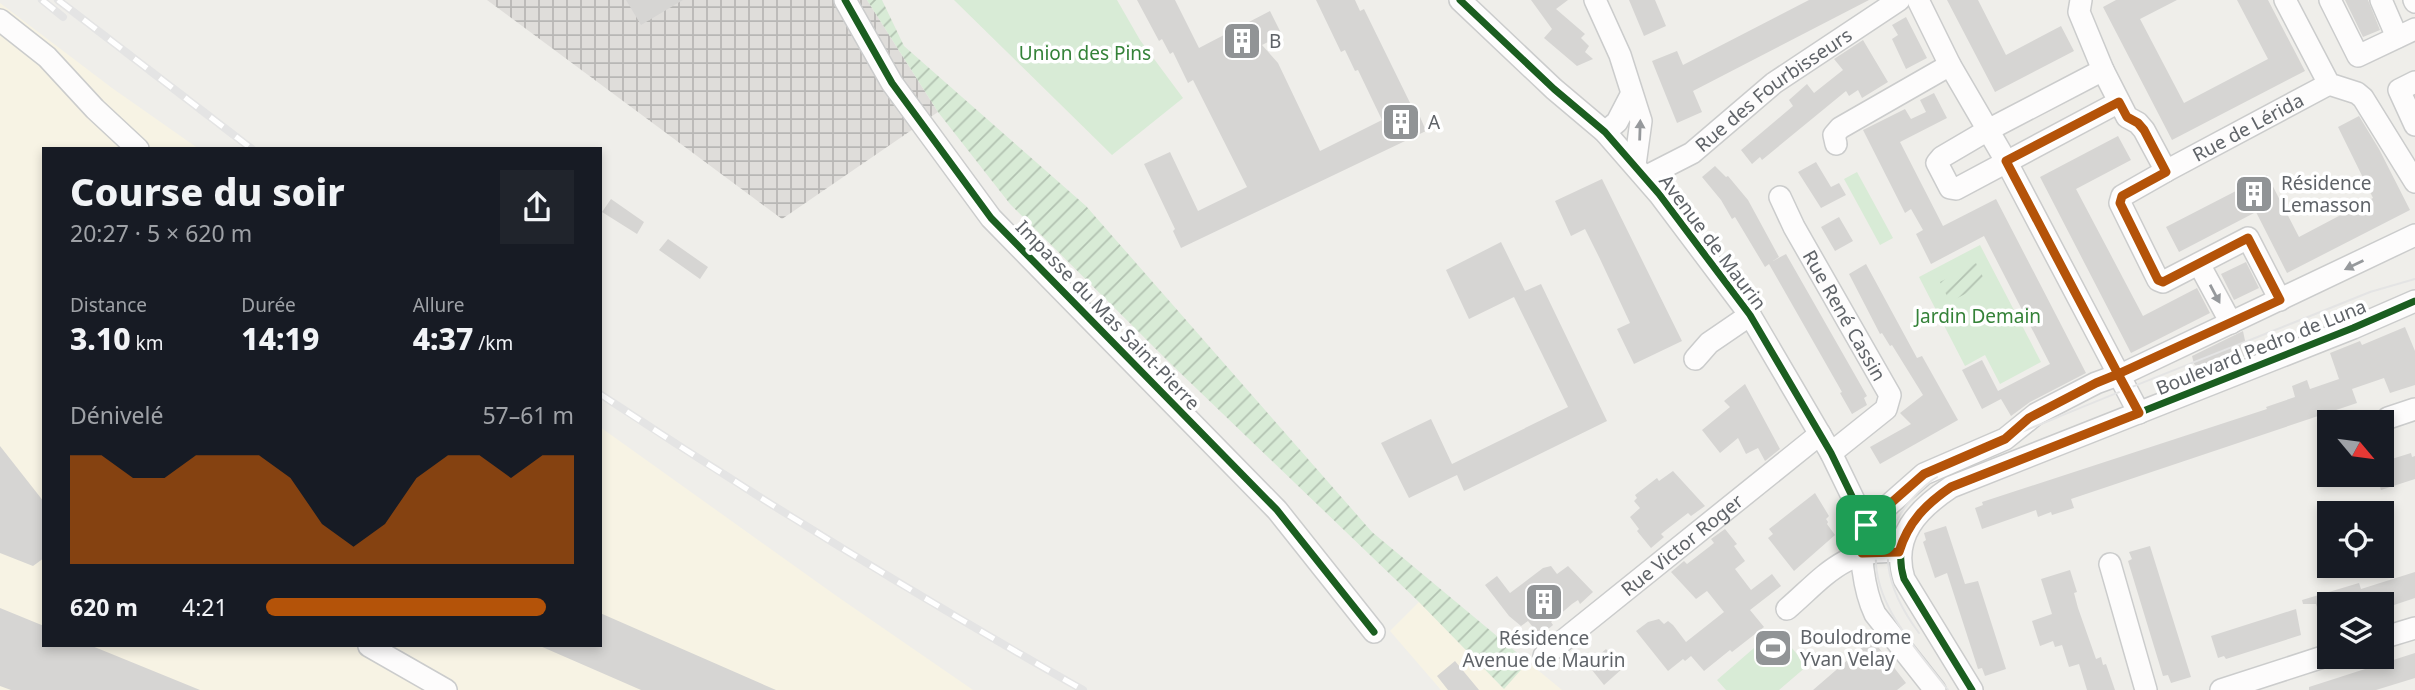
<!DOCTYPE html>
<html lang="fr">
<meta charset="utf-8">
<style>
:root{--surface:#171b24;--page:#20242c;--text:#f1f3f6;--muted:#9ea1a6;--accent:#b45309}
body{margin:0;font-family:"Noto Sans",sans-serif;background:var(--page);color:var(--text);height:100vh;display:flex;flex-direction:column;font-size:26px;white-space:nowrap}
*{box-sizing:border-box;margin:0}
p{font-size:23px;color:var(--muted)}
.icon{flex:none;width:38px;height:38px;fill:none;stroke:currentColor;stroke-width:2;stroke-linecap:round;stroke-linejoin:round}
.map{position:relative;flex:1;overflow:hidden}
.side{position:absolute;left:42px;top:147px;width:560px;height:500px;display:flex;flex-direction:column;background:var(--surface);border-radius:0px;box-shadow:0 4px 10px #0003}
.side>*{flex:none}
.needle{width:46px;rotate:119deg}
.tools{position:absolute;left:2317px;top:410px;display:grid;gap:14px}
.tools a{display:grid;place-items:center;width:77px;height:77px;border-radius:0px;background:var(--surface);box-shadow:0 4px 10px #0003;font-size:35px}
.pin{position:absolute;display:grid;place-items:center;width:60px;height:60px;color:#fff;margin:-30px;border-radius:14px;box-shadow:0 4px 10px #0006}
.round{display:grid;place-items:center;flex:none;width:74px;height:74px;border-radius:0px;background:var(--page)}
.summary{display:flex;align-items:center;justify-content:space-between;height:119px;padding:0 28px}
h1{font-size:38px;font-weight:800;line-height:52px}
.figures{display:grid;grid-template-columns:repeat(3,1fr);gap:10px;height:119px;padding:7px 28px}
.figures div{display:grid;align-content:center}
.figures b{font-size:30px;font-weight:800}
.figures small{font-size:19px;font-weight:400}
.figures p{font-size:19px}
.chart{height:196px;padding:14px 28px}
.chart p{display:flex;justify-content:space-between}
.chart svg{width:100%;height:126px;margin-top:7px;fill:var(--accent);opacity:.7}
ul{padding:0 28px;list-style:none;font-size:23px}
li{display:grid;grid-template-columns:112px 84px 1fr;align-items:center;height:52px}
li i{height:18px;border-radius:9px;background:var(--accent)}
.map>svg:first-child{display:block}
</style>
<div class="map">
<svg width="2415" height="690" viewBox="0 0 2415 690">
<defs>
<pattern id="industrial-grid" width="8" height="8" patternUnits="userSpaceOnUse" patternTransform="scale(1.75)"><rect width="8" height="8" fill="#dfddda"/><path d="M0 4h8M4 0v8" fill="none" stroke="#b8b7b5"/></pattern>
<pattern id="garden-furrows" width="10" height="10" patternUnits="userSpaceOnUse" patternTransform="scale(1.75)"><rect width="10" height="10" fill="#d8ebd6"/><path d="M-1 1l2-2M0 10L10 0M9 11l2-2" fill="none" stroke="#b2c2b1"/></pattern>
</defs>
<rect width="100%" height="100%" fill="#efeeea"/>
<!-- commercial -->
<path fill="#f7f3e4" d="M0,3L112,88L199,149H44V646H600V427L838,597L973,690H0Z
M1419,602L1503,688L1528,662L1562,690H1441L1390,631Z"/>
<!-- industrial -->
<path fill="url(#industrial-grid)" d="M487,0H867L938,112L782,219Z"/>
<!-- park -->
<path fill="#d8ebd6" d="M954,0H1117L1140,40L1183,98L1112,155Z
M1857,172L1893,238L1880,245L1844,179Z
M1980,245L2041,362L2000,384L1985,355L1965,366L1919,277Z
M1776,629L1807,666L1779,690H1726L1717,680Z"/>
<!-- garden -->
<path fill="url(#garden-furrows)" d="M867,0H882L904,46L1086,206L1372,532L1528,662L1504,689L1419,602L1172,365L1010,204L938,112Z
M1976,263L1986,283L1950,302L1940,282Z"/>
<!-- building -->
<path fill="#d6d5d3" d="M626,0H683L641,25Z
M1137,0H1175L1199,48L1270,11L1282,35L1262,45L1278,63L1320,151L1382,120L1358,70L1355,71L1345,50L1341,52L1316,0H1355L1360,11L1364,9L1415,113L1418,112L1426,131L1181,248L1173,231L1175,229L1144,164L1170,152L1198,211L1247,187L1193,80L1188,83L1173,52L1170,54L1162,39L1159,41Z
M1531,0H1568L1556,9L1585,34L1581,38L1589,46L1585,52L1593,59L1577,66L1544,38L1552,29Z
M1629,0H1655L1666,26L1644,36Z
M1809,0H1869L1693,91L1702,112L1677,123L1652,61L1677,51L1683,65Z
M1947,0H1978L2006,55L2061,26L2074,51L1995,92Z
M2116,0H2177L2140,19L2184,103L2268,59L2237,0H2268L2305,71L2172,140L2103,7Z
M2345,0H2368L2380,30L2363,37Z
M1906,17L1927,58L1906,69L1892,39L1898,35L1892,25Z
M1863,40L1888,82L1862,98L1858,90L1849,96L1846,91L1762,160L1760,157L1752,164L1741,150L1793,106L1789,100L1807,84L1814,93L1843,70L1834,59Z
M1934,93L1947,118L1900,142L1943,226L1996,199L2086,373L2030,402L2011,416L2001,399L1982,409L1962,370L1982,360L1998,391L2050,364L1984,236L1931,264L1916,234L1923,230L1911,209L1905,213L1863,130L1905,109L1911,119L1926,112L1920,100Z
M2359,116L2379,149L2410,210L2287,273L2256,212L2179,252L2166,227L2267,175L2299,237L2373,198L2338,127Z
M2118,136L2131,160L2076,189L2143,316L2197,288L2210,313L2131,353L2040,177Z
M1816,162L1831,187L1839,183L1846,195L1821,208L1798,172Z
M1715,166L1726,177L1728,176L1748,200L1779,257L1773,261L1786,254L1867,396L1864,398L1867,405L1852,414L1840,393L1842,392L1769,264L1765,267L1735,217L1732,219L1721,200L1702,177Z
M1602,179L1682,341L1634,364L1617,329L1630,323L1600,259L1585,229L1571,236L1555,201Z
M611,199L644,222L637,234L602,212Z
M1839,217L1853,241L1835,251L1821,227Z
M668,239L708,267L700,279L659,250Z
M1501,242L1525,291L1541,284L1607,421L1464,491L1457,475L1409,498L1381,443L1431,419L1452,464L1568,407L1514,297L1469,319L1446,270Z
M2246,262L2259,288L2234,300L2221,274Z
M1866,264L1917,358L1922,356L1958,420L1880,464L1870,447L1911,424L1900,413L1923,395L1892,345L1890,346L1882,333L1880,334L1849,274Z
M2405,327L2415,351V385L2390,393L2384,378L2352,389L2357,403L2071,499L2074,508L2052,515L2051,512L2038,517L2036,510L1982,529L1975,508L1983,505L1982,502L2267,409L2266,407L2295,397L2292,386L2307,380L2310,389L2339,379L2330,353L2360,341L2362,345Z
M2243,331L2248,355L2204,373L2194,364L2192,356Z
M1745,384L1780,449L1765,461L1758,448L1746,454L1738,438L1720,453L1702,430L1730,407L1724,401Z
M0,446L44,502V558L33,566L0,553Z
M2411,453L2412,457L2415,456V479L2381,490L2376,474H2382V462Z
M1673,471L1705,506L1691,516L1688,513L1666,530L1661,534L1664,537L1651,548L1637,531L1639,529L1630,517L1640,508L1634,501L1637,498L1635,495L1657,478L1659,481Z
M1815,493L1829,516L1826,519L1828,522L1827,524L1835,535L1794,571L1768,538L1773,534L1769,529Z
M1946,526L1965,584L1978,581L2006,669L1985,676L1982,668L1978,669L1947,573L1935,578L1923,542L1926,540L1924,533Z
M1725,529L1737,544L1734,546L1745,561L1735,569L1751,590L1772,574L1781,586L1750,610L1764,627L1732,652L1730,650L1704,671L1691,656L1685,661L1683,659L1668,671L1636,631L1648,622L1659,619L1664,624L1668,621L1673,625L1686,642L1724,612L1707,591L1696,599L1671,572L1684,561L1687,564L1709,547L1714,543L1711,539Z
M2150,546L2191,677L2171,683L2168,675L2163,676L2128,561L2132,559L2129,552Z
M1551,566L1557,574L1568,566L1593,592L1580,604L1578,600L1572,604L1551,622L1553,625L1540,636L1528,621L1521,626L1509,616L1485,585L1497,576L1510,593L1543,568Z
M2070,570L2077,592L2074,593L2078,608L2096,659L2101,657L2103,665L2106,664L2115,690H2087L2079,664L2069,667L2062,645L2055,647L2053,641L2040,646L2032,621L2052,614L2041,579Z
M2415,572V598L2382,609V604H2329V635L2327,636L2316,604H2303L2302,600L2359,583L2361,589Z
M0,608L44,626V646H92L200,690H11L0,686Z
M2296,609L2301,635L2226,659L2224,656L2218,658L2211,636Z
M600,613L776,690H641L540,646H600Z
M1872,639L1906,683L1897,690H1813Z
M1606,649L1623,668L1604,685L1588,665Z
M2415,653V678L2376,690H2309V687Z
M1455,661L1479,690H1448L1437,676Z"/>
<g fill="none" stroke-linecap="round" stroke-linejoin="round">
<defs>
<g id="minor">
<path d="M845,0L892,83L991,218L1277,510L1374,632"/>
<path d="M1460,0L1554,89L1605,132L1659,194L1750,315L1831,453L1866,525C1856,546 1865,593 1875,614L1935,690"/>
<path d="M1595,0L1620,55L1641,121L1635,165"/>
<path d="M1918,0L1950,65L2006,161L2139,413"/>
<path id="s1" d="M2081,0L2079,12L2103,70L2127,117L2138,123L2144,130L2166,171L2329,84"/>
<path d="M2285,0L2329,84L2357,93L2363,98L2415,182"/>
<path d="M2330,0L2358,56L2415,29"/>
<path d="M2381,0L2397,37"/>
<path d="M2414,0L2415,2"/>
<path d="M0,20L47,57L95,109L138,149"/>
<path d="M2103,70L1988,130L1942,157L1937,163L1950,188L1956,189L2119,102"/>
<path d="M2415,82L2399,90L2415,125"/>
<path d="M1605,132L1617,122L1631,95"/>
<path d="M1836,144L1834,135L1840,128L1950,65"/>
<path d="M2166,171L2122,196L2120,203L2158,280L2163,282L2248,238L2280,300"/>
<path id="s2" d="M1645,177L1692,153L1774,83L1899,0"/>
<path id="s3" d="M1780,197L1794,227L1890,395L1886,409L1831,453"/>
<path d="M2199,264L2231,323"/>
<path d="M1695,359L1709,343L1750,315"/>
<path d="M2388,418L2415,409"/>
<path d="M1866,525L1924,474L2005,439L2036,414L2096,383L2129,371L2415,235"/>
<path d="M2110,564L2146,690"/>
<path d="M1787,609C1825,576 1845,547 1899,552"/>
<path d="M2382,638L2415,628"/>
<path d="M369,646L446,690"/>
<path id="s4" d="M1544,656L1820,434"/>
<path d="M1972,690L1904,579C1891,536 1918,509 1951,487L2353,328L2415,301"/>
<path d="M2221,690L2329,655"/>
</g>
</defs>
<!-- minor casing -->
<use href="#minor" stroke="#cbcccc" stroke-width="24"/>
<!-- minor -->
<use href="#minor" stroke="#fdfcfc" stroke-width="21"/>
<!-- tram -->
<path stroke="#e4e4e4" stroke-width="2" d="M1919,633C1887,590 1872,543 1912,499C1920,490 1927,483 1937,477
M1948,690C1919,651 1872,605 1876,552C1878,526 1891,500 1911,484C1931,468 1955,460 1977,451C2002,440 2026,430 2051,420C2157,376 2264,335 2370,292L2415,279"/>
<defs>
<path id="rail" d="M42,0L63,17
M58,0L252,149
M600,394C757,498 919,597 1083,690"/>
</defs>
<!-- rail casing -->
<use href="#rail" stroke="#e4e4e4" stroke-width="8"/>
<!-- rail -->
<use href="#rail" stroke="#fff" stroke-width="5" stroke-dasharray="16" stroke-linecap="butt"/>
<defs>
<path id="cycleway" d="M845,0L892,83L991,218L1277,510L1374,632
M1460,0L1554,89L1605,132L1659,194L1750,315L1831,453L1866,525L1862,533V553
M1972,690L1904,579C1891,536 1918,509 1951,487L2353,328L2415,301"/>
</defs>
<!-- cycleway casing -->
<use href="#cycleway" stroke="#fff" stroke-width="11"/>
<!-- cycleway -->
<use href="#cycleway" stroke="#1b5e20" stroke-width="7"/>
</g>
<!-- one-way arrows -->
<defs><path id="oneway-solid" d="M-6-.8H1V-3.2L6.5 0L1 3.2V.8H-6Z" transform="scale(1.75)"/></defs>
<g fill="#96999c">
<use href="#oneway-solid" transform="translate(1640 130) rotate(-88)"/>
<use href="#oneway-solid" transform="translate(2354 265) rotate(154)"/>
<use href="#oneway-solid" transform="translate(2215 294) rotate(62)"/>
</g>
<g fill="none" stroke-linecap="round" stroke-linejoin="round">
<defs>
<path id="route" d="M1866,525L1862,533V553L1899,552C1908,522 1926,504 1951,487L2139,413L2118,374L2280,300L2248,238L2163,282L2158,280L2120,203L2122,196L2166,172L2144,130L2138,123L2127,117L2119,102L2006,161L2118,374L2096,383L2029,418L2005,439L1924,474L1866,525"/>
</defs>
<!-- route casing -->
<use href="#route" stroke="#fff" stroke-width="14"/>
<!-- route -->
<use href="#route" stroke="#b45309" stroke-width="9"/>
</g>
<!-- icons -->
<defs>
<symbol id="building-square" viewBox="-11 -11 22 22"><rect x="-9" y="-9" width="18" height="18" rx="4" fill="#919496" stroke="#fff"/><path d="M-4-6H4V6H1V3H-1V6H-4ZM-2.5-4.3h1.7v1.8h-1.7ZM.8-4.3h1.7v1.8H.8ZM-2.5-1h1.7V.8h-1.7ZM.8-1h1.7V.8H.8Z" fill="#fff"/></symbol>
<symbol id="stadium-square" viewBox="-11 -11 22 22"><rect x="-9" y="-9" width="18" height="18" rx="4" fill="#919496" stroke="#fff"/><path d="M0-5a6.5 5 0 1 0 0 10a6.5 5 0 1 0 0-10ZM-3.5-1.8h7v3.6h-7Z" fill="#fff"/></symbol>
</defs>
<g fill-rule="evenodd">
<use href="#building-square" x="1220" y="19" width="44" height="44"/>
<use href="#building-square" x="1379" y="100" width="44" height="44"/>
<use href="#building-square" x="2232" y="172" width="44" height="44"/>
<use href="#building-square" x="1522" y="580" width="44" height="44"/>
<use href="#stadium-square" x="1751" y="626" width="44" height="44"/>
</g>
<g text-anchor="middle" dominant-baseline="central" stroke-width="7" stroke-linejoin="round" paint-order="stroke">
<!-- poi labels -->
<g font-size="19" fill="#5f6368" stroke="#fff" text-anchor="start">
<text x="1269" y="41">B</text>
<text x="1428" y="122">A</text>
<text x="2281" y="183">Résidence<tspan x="2281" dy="22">Lemasson</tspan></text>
<text x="1800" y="637">Boulodrome<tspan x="1800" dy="22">Yvan Velay</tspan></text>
<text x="1544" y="638" text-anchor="middle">Résidence<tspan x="1544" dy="22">Avenue de Maurin</tspan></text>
</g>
<!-- park labels -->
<g font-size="19" fill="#348238" stroke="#fff">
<text x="1085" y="53">Union des Pins</text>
<text x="1978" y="316">Jardin Demain</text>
</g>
<!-- street labels -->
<g font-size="19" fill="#5f6368" stroke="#fff">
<text stroke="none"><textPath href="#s2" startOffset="156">Rue des Fourbisseurs</textPath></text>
<text stroke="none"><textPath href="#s1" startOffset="289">Rue de Lérida</textPath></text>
<text transform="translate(1713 242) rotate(53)">Avenue de Maurin</text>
<text transform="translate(1108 315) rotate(46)">Impasse du Mas Saint-Pierre</text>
<text stroke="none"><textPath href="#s3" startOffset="135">Rue René Cassin</textPath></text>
<text transform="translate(2261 347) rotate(-22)">Boulevard Pedro de Luna</text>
<text stroke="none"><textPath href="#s4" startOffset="177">Rue Victor Roger</textPath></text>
</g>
</g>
</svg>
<div class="tools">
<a><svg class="needle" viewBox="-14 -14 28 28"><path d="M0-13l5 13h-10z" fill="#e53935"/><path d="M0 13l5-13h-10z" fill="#9ea1a6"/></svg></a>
<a><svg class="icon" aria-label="locate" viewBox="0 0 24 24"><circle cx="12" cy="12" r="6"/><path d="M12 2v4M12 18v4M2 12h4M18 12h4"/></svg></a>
<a><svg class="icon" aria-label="layers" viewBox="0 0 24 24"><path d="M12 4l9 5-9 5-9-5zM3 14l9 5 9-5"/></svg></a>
</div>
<div class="pin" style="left:1866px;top:525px;background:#1e9e55"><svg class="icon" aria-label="arrive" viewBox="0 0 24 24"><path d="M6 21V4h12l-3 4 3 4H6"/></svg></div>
<section class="side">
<div class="summary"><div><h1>Course du soir</h1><p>20:27 · 5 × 620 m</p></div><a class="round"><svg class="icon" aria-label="share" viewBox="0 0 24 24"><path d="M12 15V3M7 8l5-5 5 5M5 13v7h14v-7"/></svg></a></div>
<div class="figures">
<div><p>Distance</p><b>3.10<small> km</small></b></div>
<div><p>Durée</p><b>14:19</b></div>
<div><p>Allure</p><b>4:37<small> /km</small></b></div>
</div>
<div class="chart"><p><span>Dénivelé</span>57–61 m</p>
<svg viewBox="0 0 160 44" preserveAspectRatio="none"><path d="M0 44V6L10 6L20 14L30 14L40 6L50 6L60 6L70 14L80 30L90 38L100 30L110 14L120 6L130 6L140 14L150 6L160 6V44z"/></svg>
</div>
<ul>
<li><b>620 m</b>4:21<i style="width:91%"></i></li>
</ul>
</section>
</div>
